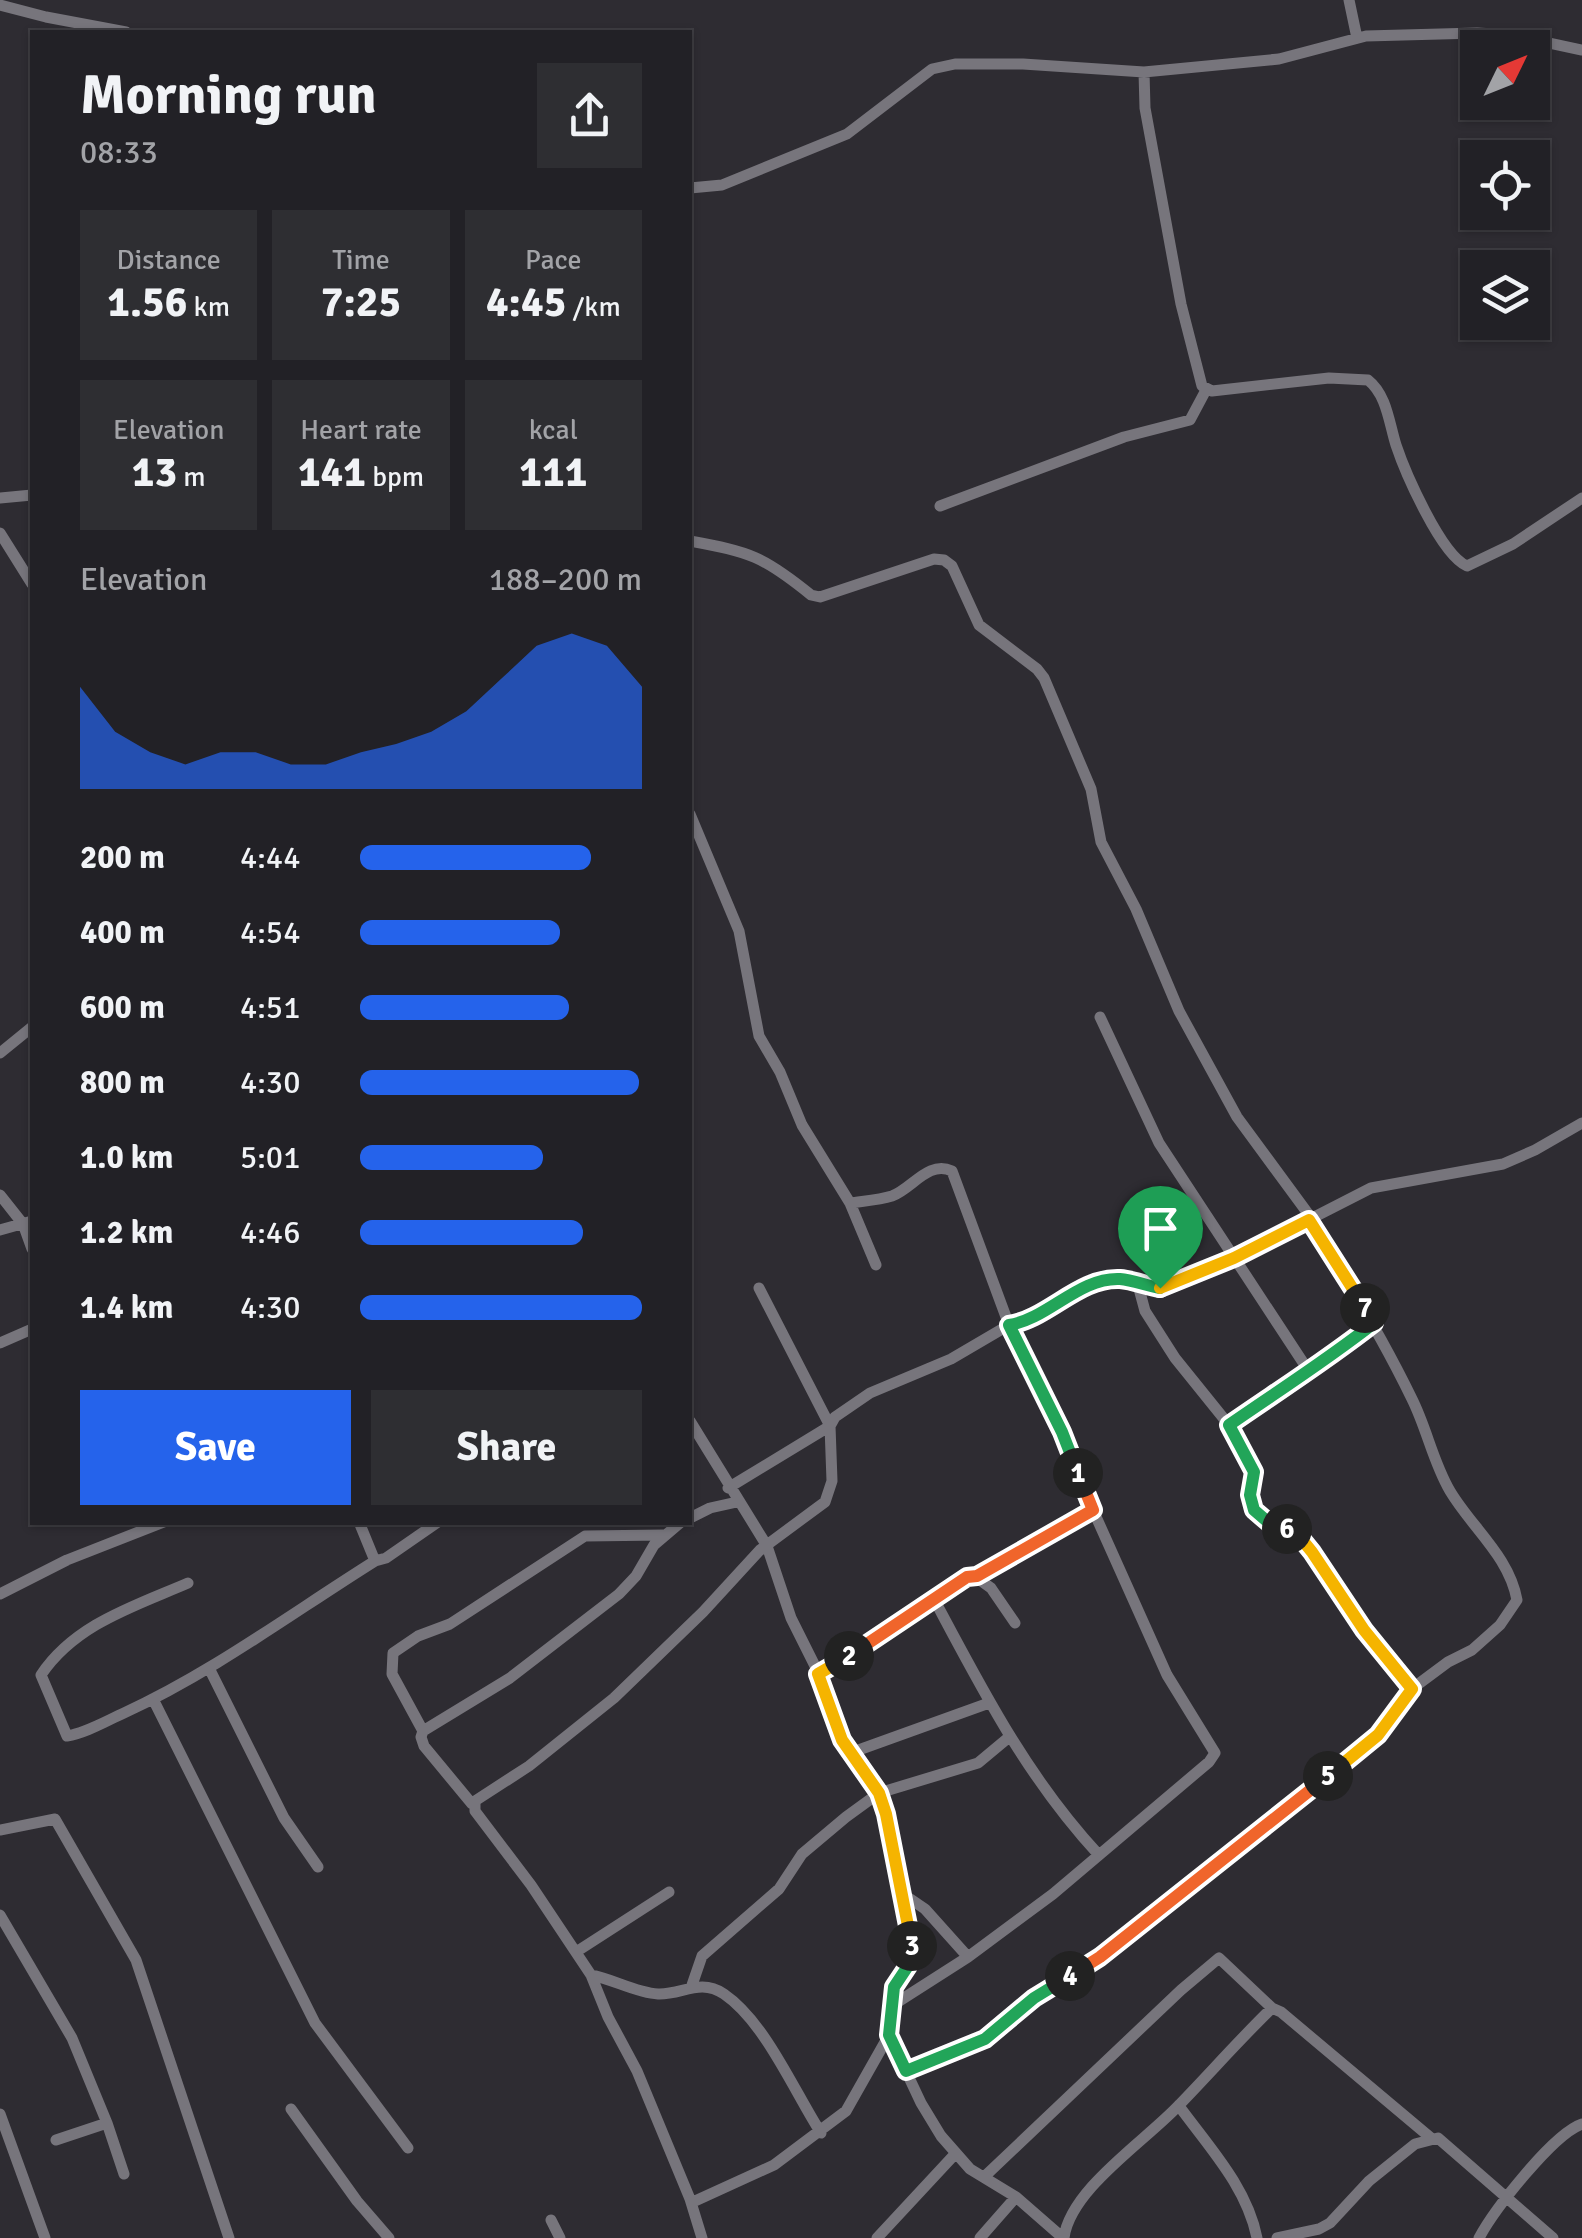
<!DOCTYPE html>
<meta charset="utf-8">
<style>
:root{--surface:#222126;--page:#2e2e32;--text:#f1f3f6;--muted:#a2a3a7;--line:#3f3e43;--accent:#2563eb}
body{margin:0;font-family:Signika,sans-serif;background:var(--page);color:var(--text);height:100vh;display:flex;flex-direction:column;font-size:38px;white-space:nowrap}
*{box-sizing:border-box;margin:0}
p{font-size:32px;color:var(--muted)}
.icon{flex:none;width:55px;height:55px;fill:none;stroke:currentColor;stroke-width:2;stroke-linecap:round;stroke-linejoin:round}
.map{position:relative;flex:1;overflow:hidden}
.side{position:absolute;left:30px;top:30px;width:662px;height:1495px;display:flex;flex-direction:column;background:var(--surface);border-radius:0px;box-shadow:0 2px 8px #0004,0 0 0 2px var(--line)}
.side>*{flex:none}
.needle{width:65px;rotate:47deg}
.tools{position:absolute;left:1460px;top:30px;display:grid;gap:20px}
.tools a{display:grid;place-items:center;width:90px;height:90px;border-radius:0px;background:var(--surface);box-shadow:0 2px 8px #0004,0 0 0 2px var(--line);font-size:50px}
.pin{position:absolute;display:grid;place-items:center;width:85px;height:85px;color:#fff;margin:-102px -42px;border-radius:50% 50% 50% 0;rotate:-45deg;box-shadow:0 0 10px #0007}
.pin .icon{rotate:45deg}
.km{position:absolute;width:50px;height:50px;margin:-25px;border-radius:50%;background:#222;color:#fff;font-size:28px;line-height:50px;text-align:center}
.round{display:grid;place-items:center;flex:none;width:105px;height:105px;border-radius:0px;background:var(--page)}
.head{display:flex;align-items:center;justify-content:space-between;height:170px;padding:0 50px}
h1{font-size:55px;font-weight:800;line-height:75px}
.metrics{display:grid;grid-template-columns:repeat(3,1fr);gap:15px;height:170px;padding:10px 50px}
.metrics div{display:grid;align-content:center;border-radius:0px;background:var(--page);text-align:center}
.metrics b{font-size:42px;font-weight:800}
.metrics small{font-size:28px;font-weight:400}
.metrics p{font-size:28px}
.chart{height:280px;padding:20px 50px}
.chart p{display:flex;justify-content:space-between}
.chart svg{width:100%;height:180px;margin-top:10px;fill:var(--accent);opacity:.7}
.action{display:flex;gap:20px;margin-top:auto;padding:20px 50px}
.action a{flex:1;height:115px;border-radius:0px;background:var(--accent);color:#fff;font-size:40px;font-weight:800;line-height:115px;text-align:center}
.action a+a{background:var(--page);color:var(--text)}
ul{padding:0 50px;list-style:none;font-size:32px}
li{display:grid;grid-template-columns:160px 120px 1fr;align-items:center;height:75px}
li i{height:25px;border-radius:12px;background:var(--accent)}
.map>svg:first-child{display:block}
</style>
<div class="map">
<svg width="1582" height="2238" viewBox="0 0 1582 2238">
<rect width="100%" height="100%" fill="#2e2c32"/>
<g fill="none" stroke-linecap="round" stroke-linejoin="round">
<!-- street -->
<path stroke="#77757c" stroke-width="11" d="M1349,0L1357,38
M0,5L46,17L126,32
M1144,72L1145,108L1181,304L1202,386L1212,391L1329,378L1368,380C1387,395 1389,423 1396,445C1405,472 1441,555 1467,566L1513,544L1582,498
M690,188L722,185L847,134L932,69L955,64H1023L1144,72L1279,59L1366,36L1477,33L1512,35L1582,50
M0,498L32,495
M940,506L1124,437L1190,420L1206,390
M0,533L32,584
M690,541C750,552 763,556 811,595L820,597L934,559L944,560L952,566L979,625L1037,669L1044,678L1091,789L1101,842L1136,909L1179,1011L1237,1117L1312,1219
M690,814L739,931L759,1036L780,1072L802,1125L850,1203L876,1265
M1100,1017L1159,1143L1308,1370
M0,1053L32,1027
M0,1195L23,1224L32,1249
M850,1203C863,1201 879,1200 892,1196C912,1189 928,1160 952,1171L1009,1325L1063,1432L1093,1510L1167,1675L1215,1753L1209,1762L1053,1894L968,1957L893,2005
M0,1230L32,1221
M1138,1285L1145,1311L1175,1358L1229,1425L1254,1471L1250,1495L1253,1511L1268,1522L1295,1531L1364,1630L1411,1689
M0,1343L32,1329
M1229,1425C1278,1391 1327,1360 1373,1323
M728,1488L830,1426L759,1288
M690,1518L710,1508L737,1502
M359,1522L375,1561
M977,1576L1093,1510
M188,1583C135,1606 75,1624 41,1675L67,1736C86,1733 106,1721 124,1713C213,1672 292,1613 375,1561L386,1558L438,1522
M0,1594L67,1560L164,1522
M934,1599C983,1691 1027,1777 1098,1854
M210,1670L284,1818L318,1867
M819,1674L973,1575L991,1588L1015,1623
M153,1699L315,2023L408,2148
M423,1731L392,1674L393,1653L418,1636L450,1624L585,1536L663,1535
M853,1752L989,1703
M472,1804L424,1746L421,1737L423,1731L510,1678L619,1594L636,1576L654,1545L681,1522
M0,1830L55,1819L136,1960L229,2238
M903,1894L925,1909L968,1957
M0,1915L72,2038L107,2123L56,2140
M576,1952L669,1892
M591,1975C613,1979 636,1993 658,1994C682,1995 700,1978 724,1994C765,2022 794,2091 821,2133
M692,1985L702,1956L779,1889L802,1854L846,1817L879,1793L978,1763L1008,1738
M889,2035L921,2103L941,2136L970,2169L1016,2197L1063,2238
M906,2071L985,2039L1034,1998L1100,1957L1378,1735L1409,1691L1448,1662L1472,1650L1500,1625L1517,1600C1509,1556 1472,1528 1450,1491C1433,1462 1427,1429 1412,1399C1382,1337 1347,1279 1309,1220
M1179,2106C1209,2147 1247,2187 1257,2238
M291,2109L357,2201L389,2238
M0,2114L45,2238
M107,2123L124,2174
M984,2177L1181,1990L1219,1958L1272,2008L1281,2012L1431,2138
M690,2199L695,2201L774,2165L846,2111L889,2035L894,1987L909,1966L912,1946L901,1880L879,1793L842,1740L819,1674L791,1618L767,1546L690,1421
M551,2220L560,2238
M702,2238L690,2199L637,2071L608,2017L591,1975L531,1885L475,1811V1801L529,1766L614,1698L703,1612L760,1550L825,1502L832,1481L830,1426L835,1417L870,1393L951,1359L1009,1325L1028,1322L1078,1292L1105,1281L1122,1279L1160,1287L1234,1258L1371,1188L1503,1164L1535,1150L1582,1123
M877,2238L956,2153
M980,2238L1016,2197
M1064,2238C1070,2189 1147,2140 1180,2104C1211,2072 1240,2039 1272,2008
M1277,2238L1319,2229L1330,2223L1369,2181L1415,2144L1438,2138L1553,2238
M1479,2238C1494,2210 1553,2134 1582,2124"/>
</g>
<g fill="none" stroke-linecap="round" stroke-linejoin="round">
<defs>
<path id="split-1" d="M1078,1473L1062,1432L1009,1325C1048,1319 1079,1277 1120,1279C1133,1280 1147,1286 1160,1288"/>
<path id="split-2" d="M849,1656L967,1577L977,1576L1093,1510L1078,1473"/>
<path id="split-3" d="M849,1656L818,1674L842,1740L879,1793L886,1814L912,1946"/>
<path id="split-4" d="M912,1946L908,1966L894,1987L889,2035L906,2071L985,2039L1034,1998L1070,1976"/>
<path id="split-5" d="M1070,1976L1100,1957L1328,1776"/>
<path id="split-6" d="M1287,1529L1295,1531L1312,1552L1364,1630L1412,1689L1378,1735L1328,1776"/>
<path id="split-7" d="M1287,1529L1268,1522L1254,1510L1250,1495L1254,1472L1229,1425C1278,1391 1327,1360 1374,1323L1365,1308"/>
<path id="split-8" d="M1160,1288L1234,1258L1309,1220L1365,1308"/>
</defs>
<!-- split-1 casing -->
<use href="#split-1" stroke="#fff" stroke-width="20"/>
<!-- split-2 casing -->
<use href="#split-2" stroke="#fff" stroke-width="20"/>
<!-- split-3 casing -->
<use href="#split-3" stroke="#fff" stroke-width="20"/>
<!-- split-4 casing -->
<use href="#split-4" stroke="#fff" stroke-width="20"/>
<!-- split-5 casing -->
<use href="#split-5" stroke="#fff" stroke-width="20"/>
<!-- split-6 casing -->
<use href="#split-6" stroke="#fff" stroke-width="20"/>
<!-- split-7 casing -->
<use href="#split-7" stroke="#fff" stroke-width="20"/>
<!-- split-8 casing -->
<use href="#split-8" stroke="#fff" stroke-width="20"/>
<!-- split-1 -->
<use href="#split-1" stroke="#22a559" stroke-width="12"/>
<!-- split-2 -->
<use href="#split-2" stroke="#f0652b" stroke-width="12"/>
<!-- split-3 -->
<use href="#split-3" stroke="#f5b400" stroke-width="12"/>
<!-- split-4 -->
<use href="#split-4" stroke="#22a559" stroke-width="12"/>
<!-- split-5 -->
<use href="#split-5" stroke="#f0652b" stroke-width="12"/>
<!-- split-6 -->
<use href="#split-6" stroke="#f5b400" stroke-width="12"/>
<!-- split-7 -->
<use href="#split-7" stroke="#22a559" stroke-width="12"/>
<!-- split-8 -->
<use href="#split-8" stroke="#f5b400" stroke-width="12"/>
</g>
</svg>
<div class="tools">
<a><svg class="needle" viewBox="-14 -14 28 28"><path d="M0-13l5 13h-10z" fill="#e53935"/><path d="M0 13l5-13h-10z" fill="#a2a3a7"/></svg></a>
<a><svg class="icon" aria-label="locate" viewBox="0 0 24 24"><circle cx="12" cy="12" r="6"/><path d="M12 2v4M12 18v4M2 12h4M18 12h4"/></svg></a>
<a><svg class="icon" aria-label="layers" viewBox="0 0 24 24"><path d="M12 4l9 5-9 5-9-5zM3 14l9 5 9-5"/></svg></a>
</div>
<div class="pin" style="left:1160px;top:1288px;background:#1e9e55"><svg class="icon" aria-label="arrive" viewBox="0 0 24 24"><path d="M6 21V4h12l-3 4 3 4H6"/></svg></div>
<b class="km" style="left:1078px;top:1473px">1</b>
<b class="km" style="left:849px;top:1656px">2</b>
<b class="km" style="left:912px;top:1946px">3</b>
<b class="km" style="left:1070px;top:1976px">4</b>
<b class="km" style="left:1328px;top:1776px">5</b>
<b class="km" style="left:1287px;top:1529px">6</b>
<b class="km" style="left:1365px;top:1308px">7</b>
<section class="side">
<div class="head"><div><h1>Morning run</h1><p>08:33</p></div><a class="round"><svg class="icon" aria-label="share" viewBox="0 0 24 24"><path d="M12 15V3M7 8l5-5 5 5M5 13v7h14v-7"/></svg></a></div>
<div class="metrics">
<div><p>Distance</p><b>1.56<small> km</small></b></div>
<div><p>Time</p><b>7:25</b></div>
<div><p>Pace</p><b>4:45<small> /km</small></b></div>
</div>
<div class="metrics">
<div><p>Elevation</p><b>13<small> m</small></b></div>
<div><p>Heart rate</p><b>141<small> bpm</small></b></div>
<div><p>kcal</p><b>111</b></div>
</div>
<div class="chart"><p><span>Elevation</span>188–200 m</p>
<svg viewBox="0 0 160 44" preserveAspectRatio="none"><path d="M0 44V19L10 30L20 35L30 38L40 35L50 35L60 38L70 38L80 35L90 33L100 30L110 25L120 17L130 9L140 6L150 9L160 19V44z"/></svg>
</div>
<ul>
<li><b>200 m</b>4:44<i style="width:82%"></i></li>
<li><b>400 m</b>4:54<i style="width:71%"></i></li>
<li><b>600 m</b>4:51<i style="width:74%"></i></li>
<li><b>800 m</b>4:30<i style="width:99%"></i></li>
<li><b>1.0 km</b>5:01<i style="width:65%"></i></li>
<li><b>1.2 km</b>4:46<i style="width:79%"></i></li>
<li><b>1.4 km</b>4:30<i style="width:100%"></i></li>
</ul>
<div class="action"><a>Save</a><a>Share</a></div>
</section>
</div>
